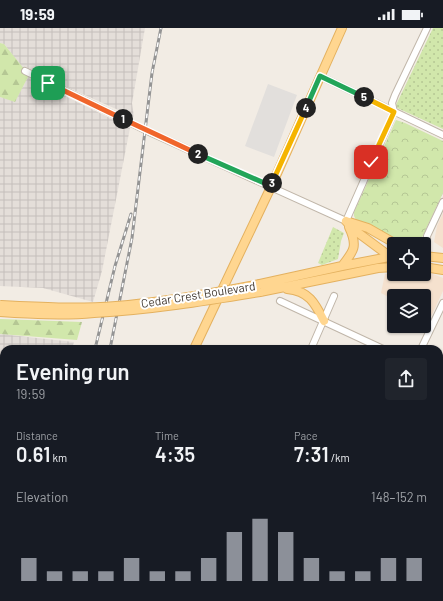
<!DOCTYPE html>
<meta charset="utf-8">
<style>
:root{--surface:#171b24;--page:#20242c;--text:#f1f3f6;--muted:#9ea1a6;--accent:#8c9099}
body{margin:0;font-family:Barlow,sans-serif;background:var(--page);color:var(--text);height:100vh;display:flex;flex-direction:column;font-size:15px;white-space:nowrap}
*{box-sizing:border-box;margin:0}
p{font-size:13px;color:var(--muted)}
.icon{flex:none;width:22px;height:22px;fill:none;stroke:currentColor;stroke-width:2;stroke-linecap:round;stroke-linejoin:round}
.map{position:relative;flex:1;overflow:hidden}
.drawer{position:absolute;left:0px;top:317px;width:443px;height:256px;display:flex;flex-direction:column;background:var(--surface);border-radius:12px 12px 0 0;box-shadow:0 1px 3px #0004}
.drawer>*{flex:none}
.controls{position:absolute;left:387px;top:209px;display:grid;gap:8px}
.controls a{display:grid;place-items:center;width:44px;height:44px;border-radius:4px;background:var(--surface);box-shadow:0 1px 3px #0004;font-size:20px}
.pin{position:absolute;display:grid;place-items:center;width:34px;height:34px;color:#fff;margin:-17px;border-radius:8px;box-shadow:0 2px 6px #0006}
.km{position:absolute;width:20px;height:20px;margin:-10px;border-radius:50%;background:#222;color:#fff;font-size:11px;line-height:20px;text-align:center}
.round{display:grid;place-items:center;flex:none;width:42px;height:42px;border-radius:4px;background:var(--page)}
.headline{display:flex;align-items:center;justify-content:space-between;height:68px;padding:0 16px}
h1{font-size:22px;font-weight:600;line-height:30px}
.metrics{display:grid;grid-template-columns:repeat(3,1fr);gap:6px;height:68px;padding:4px 16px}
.metrics div{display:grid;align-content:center}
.metrics b{font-size:20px;font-weight:600}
.metrics small{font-size:11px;font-weight:400}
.metrics p{font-size:11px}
.chart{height:112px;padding:8px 16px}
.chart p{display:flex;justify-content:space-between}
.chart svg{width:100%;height:72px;margin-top:4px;stroke:var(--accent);stroke-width:6}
.status{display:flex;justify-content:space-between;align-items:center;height:28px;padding:0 20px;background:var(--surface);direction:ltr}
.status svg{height:11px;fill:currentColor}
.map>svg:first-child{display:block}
</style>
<div class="status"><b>19:59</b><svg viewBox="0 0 49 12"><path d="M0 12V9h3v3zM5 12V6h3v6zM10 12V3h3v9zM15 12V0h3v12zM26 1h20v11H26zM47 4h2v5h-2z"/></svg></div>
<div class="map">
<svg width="443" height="573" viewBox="0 0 443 573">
<defs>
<pattern id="industrial-grid" width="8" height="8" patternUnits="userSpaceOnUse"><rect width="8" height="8" fill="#e4ded9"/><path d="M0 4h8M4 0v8" fill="none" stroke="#c5bfbb"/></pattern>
<pattern id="grass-dots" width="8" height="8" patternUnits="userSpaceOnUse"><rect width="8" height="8" fill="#d1e7ab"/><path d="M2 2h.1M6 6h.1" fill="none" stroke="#b5c794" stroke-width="1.8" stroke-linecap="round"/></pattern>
<pattern id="forest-firs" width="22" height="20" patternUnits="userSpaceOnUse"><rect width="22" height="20" fill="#d1e7ab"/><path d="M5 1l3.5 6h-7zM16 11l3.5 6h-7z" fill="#b5c794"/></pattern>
<pattern id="park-crowns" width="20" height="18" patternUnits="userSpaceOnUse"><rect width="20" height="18" fill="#d1e7ab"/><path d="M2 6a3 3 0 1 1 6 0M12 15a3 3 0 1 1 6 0" fill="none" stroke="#b5c794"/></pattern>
</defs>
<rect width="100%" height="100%" fill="#f2ece4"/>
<!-- commercial -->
<path fill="#f5e1ce" d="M443,185V220L434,214L437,198Z
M394,245L433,246L443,250V263L430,291L424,287V268H394V272L381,265L385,246Z"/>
<!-- industrial -->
<path fill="url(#industrial-grid)" d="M0,0H145L132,75L134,89L22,39L4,16L0,15Z
M29,47L53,62L130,100L102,243L93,274L43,260L0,258V69L15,73Z
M0,306L74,314L72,321H4V527L0,532Z"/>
<!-- grass -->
<path fill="url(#grass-dots)" d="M433,0H443V101L395,79Z
M333,199L344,205L341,213L338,231L322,237L318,235Z"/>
<!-- forest -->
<path fill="url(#forest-firs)" d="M0,15L4,16L29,47L15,74L0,69Z
M0,291H1L82,294L77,312L0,306Z
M4,527V569H35L33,573H0V532Z"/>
<!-- park -->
<path fill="url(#park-crowns)" d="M396,92L405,95L443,113V165L419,216H404L356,192L354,188V184Z"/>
<!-- parking -->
<path fill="#e2dfdc" d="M268,56L297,67L274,129L245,118Z"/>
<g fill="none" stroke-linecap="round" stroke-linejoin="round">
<defs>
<path id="minor" d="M25,43L145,102L346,193L394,84L392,75L395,67L427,0
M320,48L443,107
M425,228L427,208L443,174
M280,273L383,321
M311,321L334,268
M421,321L443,275
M439,347L443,349
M439,454L443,456
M439,477L443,469
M439,566L443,568
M247,569L255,573
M192,573L194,569
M302,573L304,569
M395,573L396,569"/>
<path id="major" d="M346,193L353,201L392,230
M346,193L368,200L396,216
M424,228L443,230
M342,238C354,223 358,218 349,199
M424,239L443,242
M260,256L342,238L394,228
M287,261C309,263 315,275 324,293
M260,264L378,240L394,239
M194,321L271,159L342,0
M95,569L96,573"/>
</defs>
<!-- minor casing -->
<use href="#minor" stroke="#c0b6a9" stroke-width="8"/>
<!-- major casing -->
<use href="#major" stroke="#e4b15f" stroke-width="10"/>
<!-- minor -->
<use href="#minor" stroke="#fff" stroke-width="6"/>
<!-- major -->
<use href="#major" stroke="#ffd690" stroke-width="8"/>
<defs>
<path id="rail" d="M95,321L115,238L131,186
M110,321L132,210L152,45L161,0
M0,481L4,479
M0,488L4,487
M0,551L4,546
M43,573L45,569"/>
</defs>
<!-- rail casing -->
<use href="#rail" stroke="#949494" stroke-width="3"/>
<!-- rail -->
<use href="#rail" stroke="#fff" stroke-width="1.5" stroke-dasharray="4.5" stroke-linecap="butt"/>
<defs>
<path id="major-bridge" d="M0,277C39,279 77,281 116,278C164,274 212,265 260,256
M0,284C31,286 63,288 94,285C150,282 205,273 260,264"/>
</defs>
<!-- major-bridge casing -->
<use href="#major-bridge" stroke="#e4b15f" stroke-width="10" stroke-linecap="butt"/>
<!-- major-bridge -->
<use href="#major-bridge" stroke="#ffd690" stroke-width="8"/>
</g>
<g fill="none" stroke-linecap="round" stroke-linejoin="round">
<defs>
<path id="split-1" d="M48,55L123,91"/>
<path id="split-2" d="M123,91L198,126"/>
<path id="split-3" d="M198,126L271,158L272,155"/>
<path id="split-4" d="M272,155L306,80"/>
<path id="split-5" d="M306,80L320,48L364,69"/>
<path id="split-6" d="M364,69L394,84L371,134"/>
</defs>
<!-- split-1 casing -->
<use href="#split-1" stroke="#fff" stroke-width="8"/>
<!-- split-2 casing -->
<use href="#split-2" stroke="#fff" stroke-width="8"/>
<!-- split-3 casing -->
<use href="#split-3" stroke="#fff" stroke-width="8"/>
<!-- split-4 casing -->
<use href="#split-4" stroke="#fff" stroke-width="8"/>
<!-- split-5 casing -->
<use href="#split-5" stroke="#fff" stroke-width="8"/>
<!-- split-6 casing -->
<use href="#split-6" stroke="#fff" stroke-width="8"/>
<!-- split-1 -->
<use href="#split-1" stroke="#f0652b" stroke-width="5"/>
<!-- split-2 -->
<use href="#split-2" stroke="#f0652b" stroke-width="5"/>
<!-- split-3 -->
<use href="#split-3" stroke="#22a559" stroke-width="5"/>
<!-- split-4 -->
<use href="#split-4" stroke="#f5b400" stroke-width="5"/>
<!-- split-5 -->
<use href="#split-5" stroke="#22a559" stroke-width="5"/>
<!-- split-6 -->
<use href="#split-6" stroke="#f5b400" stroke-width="5"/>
</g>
<g text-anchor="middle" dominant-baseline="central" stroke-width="4" stroke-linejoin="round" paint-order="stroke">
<!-- street labels -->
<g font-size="12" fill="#443c34" stroke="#fff">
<text transform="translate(198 266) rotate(-9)">Cedar Crest Boulevard</text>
</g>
</g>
</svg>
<div class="controls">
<a><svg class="icon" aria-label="locate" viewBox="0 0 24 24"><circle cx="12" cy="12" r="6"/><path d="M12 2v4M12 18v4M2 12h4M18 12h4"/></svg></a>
<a><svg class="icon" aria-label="layers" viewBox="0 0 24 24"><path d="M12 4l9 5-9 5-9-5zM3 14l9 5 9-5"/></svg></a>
</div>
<div class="pin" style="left:48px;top:55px;background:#1e9e55"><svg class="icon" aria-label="arrive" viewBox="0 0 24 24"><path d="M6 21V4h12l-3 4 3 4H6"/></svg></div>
<div class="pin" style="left:371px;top:134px;background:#d93025"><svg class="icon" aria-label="check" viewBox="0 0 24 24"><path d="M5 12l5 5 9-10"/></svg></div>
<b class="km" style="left:123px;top:91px">1</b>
<b class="km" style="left:198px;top:126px">2</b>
<b class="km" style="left:272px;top:155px">3</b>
<b class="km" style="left:306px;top:80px">4</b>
<b class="km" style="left:364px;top:69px">5</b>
<section class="drawer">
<div class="headline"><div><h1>Evening run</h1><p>19:59</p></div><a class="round"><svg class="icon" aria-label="share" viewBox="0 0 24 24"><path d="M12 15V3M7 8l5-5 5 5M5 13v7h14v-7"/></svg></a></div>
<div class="metrics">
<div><p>Distance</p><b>0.61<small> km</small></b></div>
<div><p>Time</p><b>4:35</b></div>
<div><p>Pace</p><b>7:31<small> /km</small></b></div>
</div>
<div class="chart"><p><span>Elevation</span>148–152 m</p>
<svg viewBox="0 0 160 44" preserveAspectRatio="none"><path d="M5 44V30M15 44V38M25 44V38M35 44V38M45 44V30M55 44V38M65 44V38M75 44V30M85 44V14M95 44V6M105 44V14M115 44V30M125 44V38M135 44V38M145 44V30M155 44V30"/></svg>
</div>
</section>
</div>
